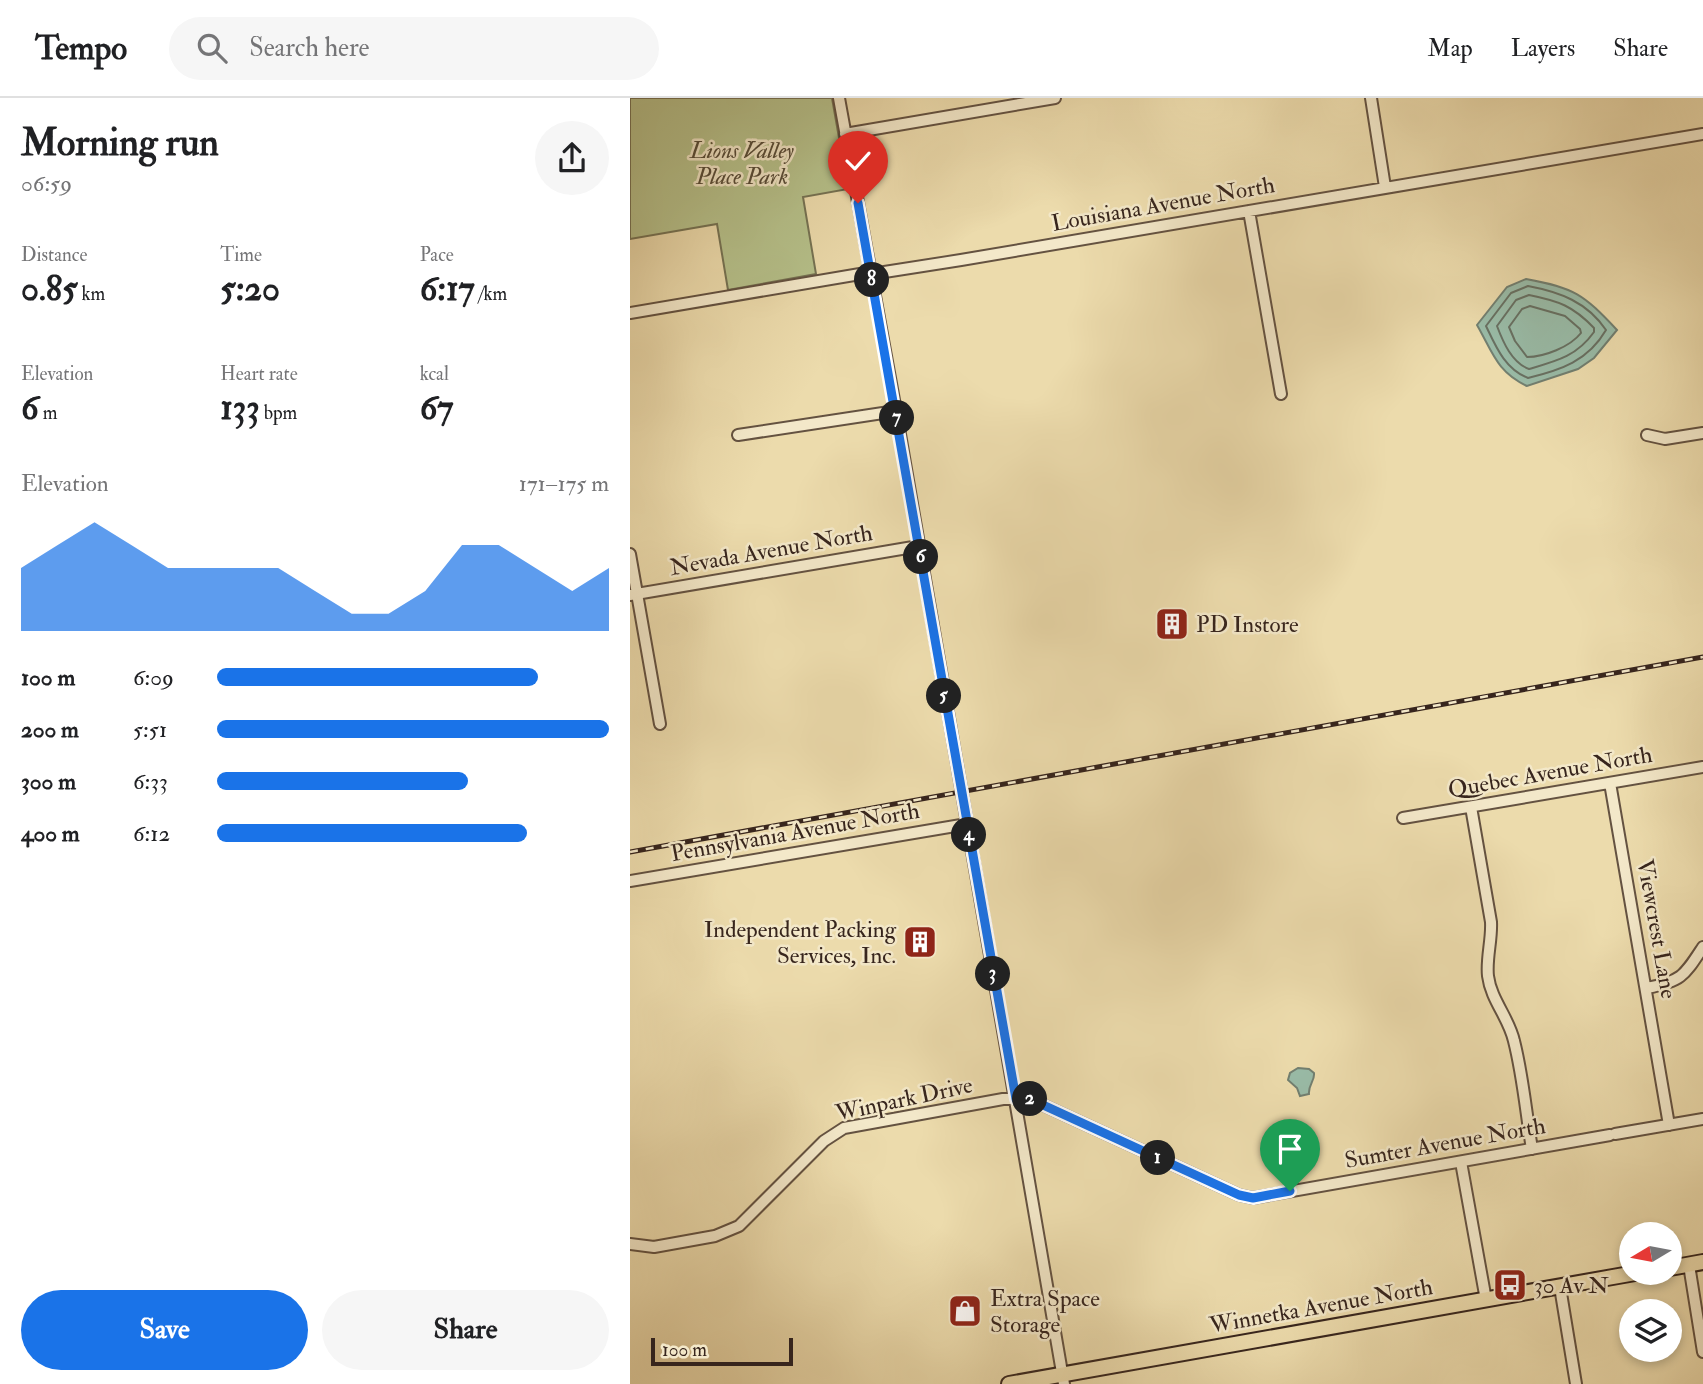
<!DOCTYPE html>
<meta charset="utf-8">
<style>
:root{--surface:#fff;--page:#f6f6f6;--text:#202124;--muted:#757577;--line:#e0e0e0;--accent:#1a73e8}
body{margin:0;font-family:"IM FELL Double Pica",serif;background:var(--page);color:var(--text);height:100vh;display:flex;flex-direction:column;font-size:26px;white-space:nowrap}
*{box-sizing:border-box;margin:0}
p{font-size:23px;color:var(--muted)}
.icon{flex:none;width:38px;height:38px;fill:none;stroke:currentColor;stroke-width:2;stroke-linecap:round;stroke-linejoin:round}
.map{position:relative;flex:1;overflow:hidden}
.panel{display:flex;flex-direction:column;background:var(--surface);width:630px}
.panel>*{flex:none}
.needle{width:46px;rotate:260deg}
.controls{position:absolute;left:989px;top:1124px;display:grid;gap:14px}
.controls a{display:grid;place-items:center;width:63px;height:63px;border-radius:50%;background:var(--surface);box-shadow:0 4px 10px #0003;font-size:35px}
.scale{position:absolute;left:21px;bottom:18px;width:142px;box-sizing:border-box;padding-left:7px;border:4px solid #37251d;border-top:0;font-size:19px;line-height:24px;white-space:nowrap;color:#37251d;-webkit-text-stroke:5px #f3e8c9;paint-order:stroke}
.pin{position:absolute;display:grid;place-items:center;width:60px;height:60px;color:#fff;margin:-72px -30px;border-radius:50% 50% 50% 0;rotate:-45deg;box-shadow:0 0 7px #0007}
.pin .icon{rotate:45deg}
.km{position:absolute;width:35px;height:35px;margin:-18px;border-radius:50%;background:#222;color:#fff;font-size:19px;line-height:35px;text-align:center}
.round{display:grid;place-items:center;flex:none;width:74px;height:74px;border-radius:37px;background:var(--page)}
.summary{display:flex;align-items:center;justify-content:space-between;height:119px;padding:0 21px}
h1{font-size:38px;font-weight:800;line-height:52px}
.figures{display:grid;grid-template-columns:repeat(3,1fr);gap:10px;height:119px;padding:7px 21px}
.figures div{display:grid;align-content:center}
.figures b{font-size:35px;font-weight:800}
.figures small{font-size:19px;font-weight:400}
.figures p{font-size:19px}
.chart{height:196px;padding:14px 21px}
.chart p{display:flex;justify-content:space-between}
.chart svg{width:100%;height:126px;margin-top:7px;fill:var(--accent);opacity:.7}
.action{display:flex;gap:14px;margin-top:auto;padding:14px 21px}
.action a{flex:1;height:80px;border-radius:42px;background:var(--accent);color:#fff;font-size:28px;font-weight:800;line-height:80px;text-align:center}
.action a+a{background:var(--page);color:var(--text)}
ul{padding:0 21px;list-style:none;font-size:23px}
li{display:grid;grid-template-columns:112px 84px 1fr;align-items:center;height:52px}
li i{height:18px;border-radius:9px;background:var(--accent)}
header{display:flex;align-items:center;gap:42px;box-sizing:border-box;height:98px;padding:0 35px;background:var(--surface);border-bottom:2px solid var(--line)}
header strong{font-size:33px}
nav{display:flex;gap:38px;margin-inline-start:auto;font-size:24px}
.search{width:490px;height:63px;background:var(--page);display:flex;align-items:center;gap:18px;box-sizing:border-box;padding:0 24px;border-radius:38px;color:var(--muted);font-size:26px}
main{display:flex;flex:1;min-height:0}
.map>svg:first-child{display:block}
</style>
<header>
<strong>Tempo</strong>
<div class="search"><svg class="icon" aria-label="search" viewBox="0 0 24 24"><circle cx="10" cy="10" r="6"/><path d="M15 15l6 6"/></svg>Search here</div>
<nav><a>Map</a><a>Layers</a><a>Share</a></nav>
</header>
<main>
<section class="panel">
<div class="summary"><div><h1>Morning run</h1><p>06:59</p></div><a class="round"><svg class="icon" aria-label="share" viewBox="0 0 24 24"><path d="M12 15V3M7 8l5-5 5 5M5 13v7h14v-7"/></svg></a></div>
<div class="figures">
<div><p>Distance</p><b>0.85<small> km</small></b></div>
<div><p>Time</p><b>5:20</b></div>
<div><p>Pace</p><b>6:17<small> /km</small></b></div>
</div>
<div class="figures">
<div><p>Elevation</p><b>6<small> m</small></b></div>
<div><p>Heart rate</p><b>133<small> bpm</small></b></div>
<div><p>kcal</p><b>67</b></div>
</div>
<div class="chart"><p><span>Elevation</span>171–175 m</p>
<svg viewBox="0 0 160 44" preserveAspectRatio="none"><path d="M0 44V22L10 14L20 6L30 14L40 22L50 22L60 22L70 22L80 30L90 38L100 38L110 30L120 14L130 14L140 22L150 30L160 22V44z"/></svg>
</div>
<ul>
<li><b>100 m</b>6:09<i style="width:82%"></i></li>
<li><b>200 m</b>5:51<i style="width:100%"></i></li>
<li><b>300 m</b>6:33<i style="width:64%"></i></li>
<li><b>400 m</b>6:12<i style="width:79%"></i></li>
</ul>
<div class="action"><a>Save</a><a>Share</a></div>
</section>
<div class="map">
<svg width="1073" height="1286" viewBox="0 0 1073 1286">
<rect width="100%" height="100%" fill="#ecdbac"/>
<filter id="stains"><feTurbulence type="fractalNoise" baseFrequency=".00286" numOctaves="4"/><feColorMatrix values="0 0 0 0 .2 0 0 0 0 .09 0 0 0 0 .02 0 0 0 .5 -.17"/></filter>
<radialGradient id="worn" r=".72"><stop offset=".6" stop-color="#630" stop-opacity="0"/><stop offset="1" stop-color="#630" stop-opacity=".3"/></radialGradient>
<!-- green -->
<path fill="#b6c18b" stroke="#767354" stroke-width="2" d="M0,0H202L218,91L173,99L186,176L98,192L87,126L0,141Z"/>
<!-- water -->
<path fill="#99bba7" stroke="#727f70" stroke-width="2" d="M896,181C945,190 953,196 987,232L964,260L948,271L897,288C867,274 863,255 847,227L877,189Z
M668,970L679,971L684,975C685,983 678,987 679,996L670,998L667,990L658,982L660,975Z"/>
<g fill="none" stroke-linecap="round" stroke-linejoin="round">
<!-- shore -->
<path stroke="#687062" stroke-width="2" d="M898,188C930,194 957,204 976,232C958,263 931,272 898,280C875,271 866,249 856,228L881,195Z
M899,197C929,203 943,208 964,230V234C947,258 927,263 899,271C882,265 873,244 867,228L886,202Z
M900,208L935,218L950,231L951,235C940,249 914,259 897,259L885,243L879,229L892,211Z"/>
<defs>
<path id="minor" d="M209,0L266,313L434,1286
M741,0L755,89
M215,36L425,0
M619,113L651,296
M0,215L230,176L248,175L331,162L1073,36
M108,337L266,313
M1017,337L1035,341L1073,335
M0,456L30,626
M0,497L289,448
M980,685L1039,1027
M841,709L861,824C862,842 856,861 858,878C861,902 879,920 884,943C893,978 896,1015 902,1051
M773,720L1073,669
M0,783L337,726
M1017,890C1052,883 1054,878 1073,849
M985,1036L1073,1021
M831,1064L856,1202
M0,1146L24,1149L85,1138L109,1128L194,1043L214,1030L373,1001H400L609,1097L623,1100L980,1037
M1059,1167L1073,1254
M930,1189L946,1286"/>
<path id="major" d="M1040,1170L1073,1164
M379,1286L1011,1174"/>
</defs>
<!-- minor casing -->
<use href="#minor" stroke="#645241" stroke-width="14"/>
<!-- major casing -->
<use href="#major" stroke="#37251d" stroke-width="18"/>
<!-- minor -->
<use href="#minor" stroke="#f3e8c9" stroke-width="10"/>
<!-- major -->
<use href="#major" stroke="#ecdbac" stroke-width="14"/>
<defs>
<path id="rail" d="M0,754L1073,559"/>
</defs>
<!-- rail casing -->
<use href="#rail" stroke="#37251d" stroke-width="5"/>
<!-- rail -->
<use href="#rail" stroke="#f3e8c9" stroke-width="2.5" stroke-dasharray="8" stroke-linecap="butt"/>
</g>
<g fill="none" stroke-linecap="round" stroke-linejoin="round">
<defs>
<path id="route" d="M228,105L386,1001H400L609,1097L623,1100L660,1093"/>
</defs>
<!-- route casing -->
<use href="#route" stroke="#fff" stroke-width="14"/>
<!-- route -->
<use href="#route" stroke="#1a73e8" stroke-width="9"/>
</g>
<!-- icons -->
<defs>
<symbol id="building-square" viewBox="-11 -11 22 22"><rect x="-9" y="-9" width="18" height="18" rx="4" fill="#8f2418" stroke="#f3e8c9"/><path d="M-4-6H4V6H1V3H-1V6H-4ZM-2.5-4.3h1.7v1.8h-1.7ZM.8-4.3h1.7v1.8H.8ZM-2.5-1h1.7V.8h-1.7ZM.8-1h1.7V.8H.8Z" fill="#fff"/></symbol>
<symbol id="bus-square" viewBox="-11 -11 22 22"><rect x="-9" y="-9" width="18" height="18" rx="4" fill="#8f2418" stroke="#f3e8c9"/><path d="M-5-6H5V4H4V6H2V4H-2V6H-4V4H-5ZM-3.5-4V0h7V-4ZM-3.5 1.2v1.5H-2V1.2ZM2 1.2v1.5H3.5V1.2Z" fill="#fff"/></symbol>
<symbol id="shop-square" viewBox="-11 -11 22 22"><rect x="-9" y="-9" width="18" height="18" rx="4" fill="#8f2418" stroke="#f3e8c9"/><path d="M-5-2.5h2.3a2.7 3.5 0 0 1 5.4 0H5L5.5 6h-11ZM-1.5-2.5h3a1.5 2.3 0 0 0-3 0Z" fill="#fff"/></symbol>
</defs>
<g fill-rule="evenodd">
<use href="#building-square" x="523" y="507" width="38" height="38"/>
<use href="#building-square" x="271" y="825" width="38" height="38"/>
<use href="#bus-square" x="861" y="1168" width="38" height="38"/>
<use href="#shop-square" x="316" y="1194" width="38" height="38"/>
</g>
<g text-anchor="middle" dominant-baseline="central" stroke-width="5" stroke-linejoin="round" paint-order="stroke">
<!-- park labels -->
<g font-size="23" font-style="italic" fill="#574c38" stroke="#f3e8c9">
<text x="112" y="52">Lions Valley<tspan x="112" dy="26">Place Park</tspan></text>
</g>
<!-- street labels -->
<g font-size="23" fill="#37251d" stroke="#f3e8c9">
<text transform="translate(533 106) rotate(-10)">Louisiana Avenue North</text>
<text transform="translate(141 452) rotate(-10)">Nevada Avenue North</text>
<text transform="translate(920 674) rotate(-10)">Quebec Avenue North</text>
<text transform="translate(165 734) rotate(-10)">Pennsylvania Avenue North</text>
<text transform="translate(1027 831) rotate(80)">Viewcrest Lane</text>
<text transform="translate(274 1001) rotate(-12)">Winpark Drive</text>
<text transform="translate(815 1045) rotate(-10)">Sumter Avenue North</text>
<text transform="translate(691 1208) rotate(-10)">Winnetka Avenue North</text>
</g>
<!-- poi labels -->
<g font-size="23" fill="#37251d" stroke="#f3e8c9" text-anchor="start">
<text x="566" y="526">PD Instore</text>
<text x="266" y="831" text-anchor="end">Independent Packing<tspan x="266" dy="26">Services, Inc.</tspan></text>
<text x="904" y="1187">30 Av N</text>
<text x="360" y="1200">Extra Space<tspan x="360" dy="26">Storage</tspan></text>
</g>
</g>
<rect width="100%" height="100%" filter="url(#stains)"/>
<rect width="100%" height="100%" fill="url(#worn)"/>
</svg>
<div class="controls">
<a><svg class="needle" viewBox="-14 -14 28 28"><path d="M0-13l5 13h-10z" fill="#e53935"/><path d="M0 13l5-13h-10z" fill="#757577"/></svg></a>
<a><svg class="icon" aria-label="layers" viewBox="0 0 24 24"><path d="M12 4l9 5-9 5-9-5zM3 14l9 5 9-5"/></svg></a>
</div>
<div class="scale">100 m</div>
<div class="pin" style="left:660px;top:1093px;background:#1e9e55"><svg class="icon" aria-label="arrive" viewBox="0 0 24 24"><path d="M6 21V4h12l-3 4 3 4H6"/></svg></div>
<div class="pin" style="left:228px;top:105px;background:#d93025"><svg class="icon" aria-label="check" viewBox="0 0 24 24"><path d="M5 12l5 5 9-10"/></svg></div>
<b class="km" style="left:528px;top:1060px">1</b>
<b class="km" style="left:400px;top:1001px">2</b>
<b class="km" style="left:363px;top:876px">3</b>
<b class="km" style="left:339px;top:737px">4</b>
<b class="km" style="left:314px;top:598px">5</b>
<b class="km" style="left:291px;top:459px">6</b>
<b class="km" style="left:267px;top:320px">7</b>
<b class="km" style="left:242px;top:182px">8</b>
</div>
</main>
